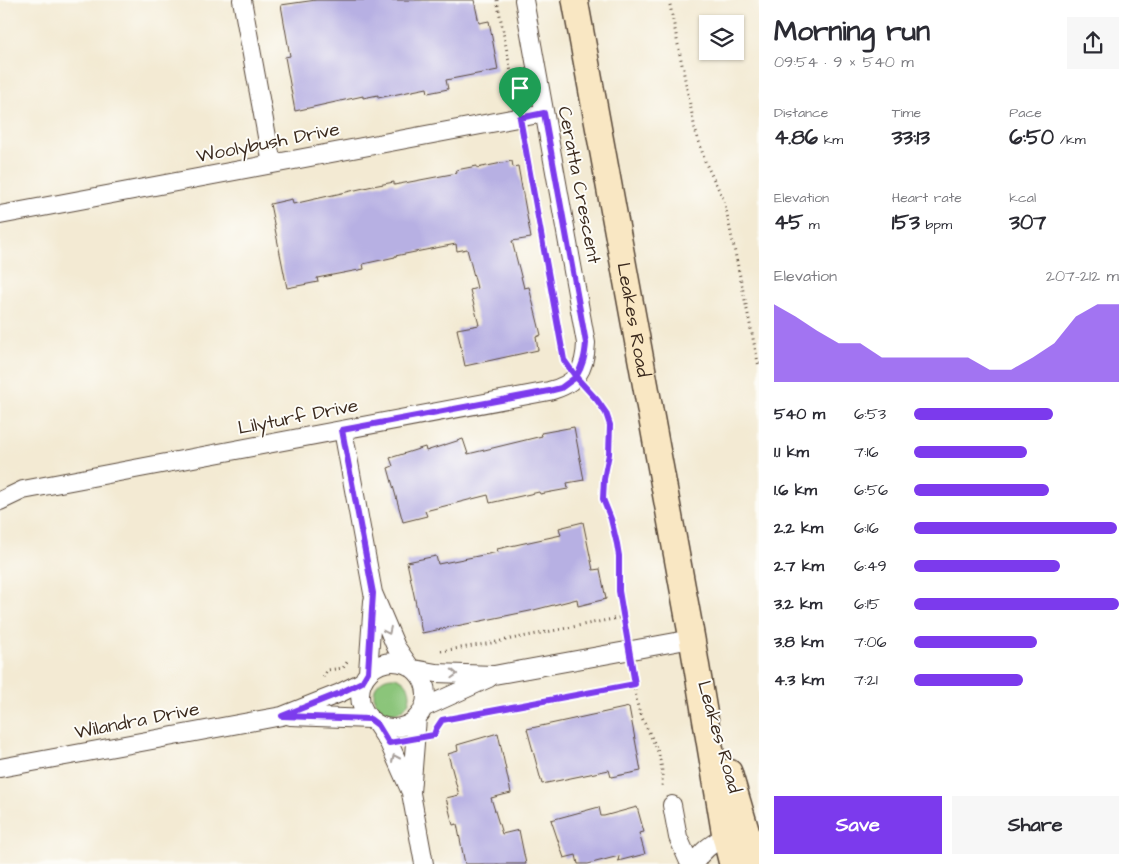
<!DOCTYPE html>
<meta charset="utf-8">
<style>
:root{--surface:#fff;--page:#f7f7f7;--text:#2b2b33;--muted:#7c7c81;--accent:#7c3aed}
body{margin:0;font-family:"Architects Daughter",sans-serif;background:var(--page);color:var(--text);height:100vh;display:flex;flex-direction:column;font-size:19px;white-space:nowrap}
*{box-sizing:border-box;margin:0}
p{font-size:16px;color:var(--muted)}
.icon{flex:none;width:28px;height:28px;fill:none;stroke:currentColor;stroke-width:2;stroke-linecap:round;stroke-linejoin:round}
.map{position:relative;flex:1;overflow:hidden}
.panel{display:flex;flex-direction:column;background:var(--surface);width:375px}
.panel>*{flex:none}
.buttons{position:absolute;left:699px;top:15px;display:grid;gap:10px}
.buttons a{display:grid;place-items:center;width:45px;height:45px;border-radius:0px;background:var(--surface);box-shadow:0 1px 4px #0004;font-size:25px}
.pin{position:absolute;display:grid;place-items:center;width:42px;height:42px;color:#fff;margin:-51px -21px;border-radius:50% 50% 50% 0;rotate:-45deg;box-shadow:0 0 5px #0007}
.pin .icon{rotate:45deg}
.round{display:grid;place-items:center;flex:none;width:52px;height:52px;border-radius:0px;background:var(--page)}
.overview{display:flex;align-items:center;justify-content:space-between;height:85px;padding:0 15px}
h1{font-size:28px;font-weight:700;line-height:38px}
.stats{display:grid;grid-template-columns:repeat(3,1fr);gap:8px;height:85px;padding:5px 15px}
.stats div{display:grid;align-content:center}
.stats b{font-size:21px;font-weight:700}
.stats small{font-size:14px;font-weight:400}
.stats p{font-size:14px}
.chart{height:140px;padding:10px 15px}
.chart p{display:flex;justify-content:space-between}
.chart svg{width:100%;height:90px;margin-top:5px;fill:var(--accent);opacity:.7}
.button{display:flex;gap:10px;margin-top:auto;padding:10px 15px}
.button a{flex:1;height:58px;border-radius:0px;background:var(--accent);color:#fff;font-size:20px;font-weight:700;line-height:58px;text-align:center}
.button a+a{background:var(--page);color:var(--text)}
ul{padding:0 15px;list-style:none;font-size:16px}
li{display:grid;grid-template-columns:80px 60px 1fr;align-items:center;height:38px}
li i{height:12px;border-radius:6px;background:var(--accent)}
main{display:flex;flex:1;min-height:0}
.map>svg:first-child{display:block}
</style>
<main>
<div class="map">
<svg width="759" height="864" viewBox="0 0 759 864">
<rect width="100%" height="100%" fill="#fdfcf7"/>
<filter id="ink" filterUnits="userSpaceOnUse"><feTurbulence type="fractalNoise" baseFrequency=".02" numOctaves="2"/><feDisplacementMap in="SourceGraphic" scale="10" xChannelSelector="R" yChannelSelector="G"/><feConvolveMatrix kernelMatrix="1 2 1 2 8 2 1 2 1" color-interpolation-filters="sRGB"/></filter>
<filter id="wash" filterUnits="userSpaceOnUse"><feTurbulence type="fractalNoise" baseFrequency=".0096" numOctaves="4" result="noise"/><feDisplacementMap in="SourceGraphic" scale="20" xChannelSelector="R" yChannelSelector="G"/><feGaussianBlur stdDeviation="1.12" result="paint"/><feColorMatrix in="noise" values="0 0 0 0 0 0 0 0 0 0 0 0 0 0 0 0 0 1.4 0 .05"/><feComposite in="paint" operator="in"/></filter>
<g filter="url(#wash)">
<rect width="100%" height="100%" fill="#f3ead3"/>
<!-- green -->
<path fill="#8bc57a" stroke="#63784c" d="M374 695a18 18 0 1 1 36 0a18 18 0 1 1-36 0Z"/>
<g id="blocks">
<!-- building -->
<path fill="#b7b0e3" d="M316,0H474L479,23L489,21L498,70L446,80L448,89L428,93L427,88L378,98V95L363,98V96L295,111L285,57L290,56L281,5Z
M512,161L513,167L518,166L531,238L512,241L524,288L529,287L541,335L536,337L538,350L465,366L457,329L479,325L470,290L477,288L467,249L457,251L456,244L395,256V257L363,264L364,269L317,278L318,282L287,288L270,204L292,199L293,204L373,186L394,182V185L457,173L456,170L477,166V168Z
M574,427L584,480L567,483L568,489L540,494L539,492L490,503L488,495L425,511L427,516L403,522L388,468L393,466L390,458L425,447L426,451L463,439L468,454L542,436L541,433Z
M583,522L593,570L600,569L606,599L578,606L577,599L530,611L422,633L407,562L436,556L438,564L498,552L497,549L561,535L559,528Z
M629,707L641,771L611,777L609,770L542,784L527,729Z
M498,733L511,793L491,798L502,834L519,830L526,864H465L457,824L453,825L446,798L459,795L448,754L458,751L457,745Z
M599,807L601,816H604L637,807L644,832L639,833L645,854L618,861L619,856L588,864H578L576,855L564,858L551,820Z"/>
</g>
</g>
<g filter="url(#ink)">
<use href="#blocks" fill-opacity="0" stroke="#574739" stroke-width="1"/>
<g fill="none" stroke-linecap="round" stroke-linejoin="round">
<defs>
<path id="street" d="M242,0L272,164
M0,215L544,113
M343,430L373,593L396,647L410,667
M0,501L23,490L549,391C577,384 585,370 586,343L524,0
M360 695a33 33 0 1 1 66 0a33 33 0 1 1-66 0Z
M414,669L436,673L494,675L692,639
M368,672L373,601
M423,708L489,678
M290,716L370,719
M417,718L411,793L424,864
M377,725L389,743L410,790
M0,768L282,716L340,693L362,682
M672,805L678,837L690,864
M694,864C702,850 712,844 725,836"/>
<g id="secondary">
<path id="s1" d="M575,0L692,639L725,836L732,864"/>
<path d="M729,772L756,864"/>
</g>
</defs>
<!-- street casing -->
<use href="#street" stroke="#574739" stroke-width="20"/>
<!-- secondary casing -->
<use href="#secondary" stroke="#574739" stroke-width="28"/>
<!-- path -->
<path stroke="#574739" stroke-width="3" stroke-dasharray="1 4" stroke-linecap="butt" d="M497,0L516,98
M669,0L695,129L706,164L724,200L759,367
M523,136L563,356
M589,390L606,413L609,425V454L604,479L603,499L611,519L617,544L619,556V591L625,632
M441,651L486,644L623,617
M632,670C635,684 635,700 640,713C653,744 664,752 662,788
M323,677L327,670L343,668L348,661
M451,719L635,684"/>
<!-- street -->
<use href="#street" stroke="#fff" stroke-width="18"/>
<!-- secondary -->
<use href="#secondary" stroke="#f9e7c3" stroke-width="25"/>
</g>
<!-- one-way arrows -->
<defs><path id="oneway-chevron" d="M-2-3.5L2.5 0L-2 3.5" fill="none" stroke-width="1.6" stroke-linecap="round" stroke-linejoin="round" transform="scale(1.25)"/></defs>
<g stroke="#a79f9a">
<use href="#oneway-chevron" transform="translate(388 631) rotate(65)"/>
<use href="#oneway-chevron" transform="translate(454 674) rotate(2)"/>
<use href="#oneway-chevron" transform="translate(395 758) rotate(-114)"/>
</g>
</g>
<g fill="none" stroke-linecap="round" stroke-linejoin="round" filter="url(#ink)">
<defs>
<path id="route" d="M520,118L564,360L576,377L561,388L549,391L342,430L373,593L368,672L362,682L340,693L282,716L370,719L378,725L389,743L434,735L436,729L442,720L635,684L619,591V556L617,544L611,519L603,499L604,479L609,454L610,425L606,413L597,400L576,377C583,365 585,356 586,343L544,113L520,118"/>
</defs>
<!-- route casing -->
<use href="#route" stroke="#fff" stroke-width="10"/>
<!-- route -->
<use href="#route" stroke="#7c3aed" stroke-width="6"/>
</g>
<g text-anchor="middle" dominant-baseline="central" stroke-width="4" stroke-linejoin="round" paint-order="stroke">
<!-- street labels -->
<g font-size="19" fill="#3b2a1e" stroke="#fdfcf7">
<text transform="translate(268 143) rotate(-11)">Woolybush Drive</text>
<text transform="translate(579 185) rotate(79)">Ceratta Crescent</text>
<text stroke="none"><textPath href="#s1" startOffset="325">Leakes Road</textPath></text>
<text transform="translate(298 417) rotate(-11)">Lilyturf Drive</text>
<text transform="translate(137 721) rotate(-11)">Wilandra Drive</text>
<text transform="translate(719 737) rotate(74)">Leakes Road</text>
</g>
</g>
</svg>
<div class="buttons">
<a><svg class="icon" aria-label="layers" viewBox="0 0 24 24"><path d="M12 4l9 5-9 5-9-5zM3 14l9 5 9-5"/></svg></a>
</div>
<div class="pin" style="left:520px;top:118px;background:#1e9e55"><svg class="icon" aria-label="arrive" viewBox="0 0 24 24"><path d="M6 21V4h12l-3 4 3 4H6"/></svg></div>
</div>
<section class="panel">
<div class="overview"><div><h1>Morning run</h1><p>09:54 · 9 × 540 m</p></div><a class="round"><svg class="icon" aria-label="share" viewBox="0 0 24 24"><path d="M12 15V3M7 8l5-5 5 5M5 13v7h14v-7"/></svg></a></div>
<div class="stats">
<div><p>Distance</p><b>4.86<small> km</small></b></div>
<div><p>Time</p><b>33:13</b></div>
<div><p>Pace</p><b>6:50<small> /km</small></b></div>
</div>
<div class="stats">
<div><p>Elevation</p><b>45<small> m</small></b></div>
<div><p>Heart rate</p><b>153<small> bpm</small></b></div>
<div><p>kcal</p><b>307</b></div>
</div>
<div class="chart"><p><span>Elevation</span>207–212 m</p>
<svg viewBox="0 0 160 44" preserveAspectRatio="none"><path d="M0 44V6L10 12L20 19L30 25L40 25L50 32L60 32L70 32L80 32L90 32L100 38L110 38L120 32L130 25L140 12L150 6L160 6V44z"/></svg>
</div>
<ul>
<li><b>540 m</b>6:53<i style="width:68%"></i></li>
<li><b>1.1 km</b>7:16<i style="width:55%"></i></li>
<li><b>1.6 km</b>6:56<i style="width:66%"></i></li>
<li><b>2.2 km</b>6:16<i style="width:99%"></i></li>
<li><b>2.7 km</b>6:49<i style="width:71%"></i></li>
<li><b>3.2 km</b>6:15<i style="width:100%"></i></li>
<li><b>3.8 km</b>7:06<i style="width:60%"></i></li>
<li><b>4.3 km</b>7:21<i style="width:53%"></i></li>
</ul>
<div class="button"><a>Save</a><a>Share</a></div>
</section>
</main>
